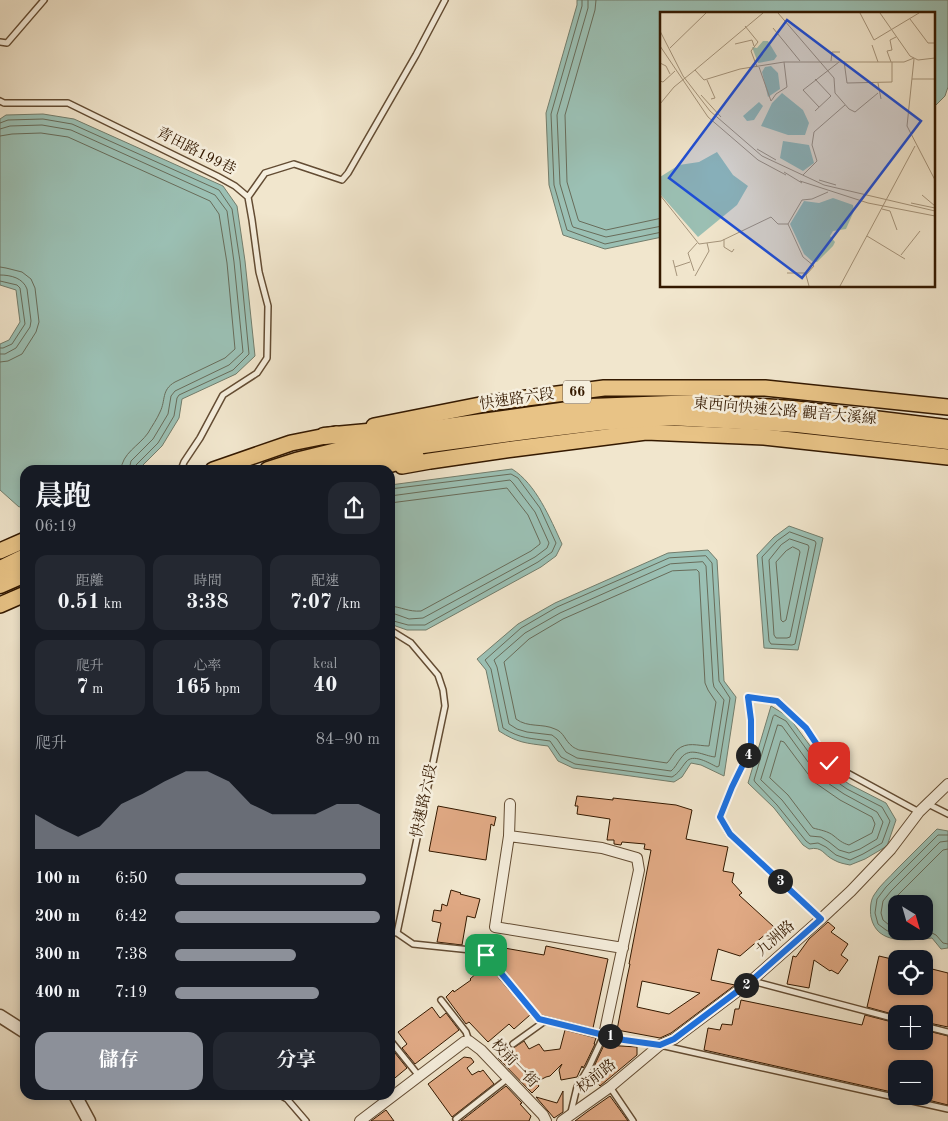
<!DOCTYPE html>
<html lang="zh-TW">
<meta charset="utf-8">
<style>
:root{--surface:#171b24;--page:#242831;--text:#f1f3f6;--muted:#9ea1a6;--accent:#8c9099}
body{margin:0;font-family:"Old Standard TT","Noto Serif TC",serif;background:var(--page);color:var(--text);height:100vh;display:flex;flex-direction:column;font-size:19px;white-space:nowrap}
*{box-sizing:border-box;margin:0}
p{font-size:16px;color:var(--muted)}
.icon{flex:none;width:28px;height:28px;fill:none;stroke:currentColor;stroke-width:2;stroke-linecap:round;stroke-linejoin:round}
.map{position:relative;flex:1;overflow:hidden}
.details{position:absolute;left:20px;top:465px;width:375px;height:635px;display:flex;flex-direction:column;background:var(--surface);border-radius:15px;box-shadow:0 2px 8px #0003}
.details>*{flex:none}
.needle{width:32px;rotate:143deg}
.fabs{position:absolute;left:888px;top:895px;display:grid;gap:10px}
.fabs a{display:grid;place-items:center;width:45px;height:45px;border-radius:10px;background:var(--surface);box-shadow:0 2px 8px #0003;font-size:25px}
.pin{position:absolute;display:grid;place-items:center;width:42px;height:42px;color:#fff;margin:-21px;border-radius:10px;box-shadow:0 2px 8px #0006}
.km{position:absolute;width:25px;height:25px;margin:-12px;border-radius:50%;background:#222;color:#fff;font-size:14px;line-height:25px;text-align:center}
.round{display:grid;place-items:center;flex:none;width:52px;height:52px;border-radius:15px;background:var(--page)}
.summary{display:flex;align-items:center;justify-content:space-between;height:85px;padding:0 15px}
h1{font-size:28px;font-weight:700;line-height:38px}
.stats{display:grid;grid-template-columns:repeat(3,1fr);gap:8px;height:85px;padding:5px 15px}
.stats div{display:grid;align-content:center;border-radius:12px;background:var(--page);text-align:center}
.stats b{font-size:21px;font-weight:700}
.stats small{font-size:14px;font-weight:400}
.stats p{font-size:14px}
.chart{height:140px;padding:10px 15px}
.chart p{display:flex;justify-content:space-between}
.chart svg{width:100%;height:90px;margin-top:5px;fill:var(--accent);opacity:.7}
.button{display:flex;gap:10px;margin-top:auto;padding:10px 15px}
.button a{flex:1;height:58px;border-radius:15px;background:var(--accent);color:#fff;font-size:20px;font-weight:700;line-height:58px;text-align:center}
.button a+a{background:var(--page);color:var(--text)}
ul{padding:0 15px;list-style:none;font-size:16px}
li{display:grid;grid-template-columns:80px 60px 1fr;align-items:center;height:38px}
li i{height:12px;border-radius:6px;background:var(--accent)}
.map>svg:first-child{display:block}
</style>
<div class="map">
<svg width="948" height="1121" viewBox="0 0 948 1121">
<rect width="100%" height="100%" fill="#f1e6cd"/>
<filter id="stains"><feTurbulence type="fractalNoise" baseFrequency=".004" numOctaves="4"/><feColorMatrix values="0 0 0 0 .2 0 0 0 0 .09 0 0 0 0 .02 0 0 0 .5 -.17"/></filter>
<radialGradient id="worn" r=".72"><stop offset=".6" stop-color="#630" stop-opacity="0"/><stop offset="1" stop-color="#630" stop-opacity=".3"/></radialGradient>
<!-- water -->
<path fill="#9bc0b4" stroke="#727d6c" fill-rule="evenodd" d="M577,0H948V87L945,96L934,107V14H662V237L605,249L563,235L549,185L546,113L577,5Z
M43,114L74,119L223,186L237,206L245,261L255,356L236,374L182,399L179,418L162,446L138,470H25V505L19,507L0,490V344L9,340L20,322L16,290L0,285V119L6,115Z
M512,469C536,484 550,518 562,544L556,556L541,567L426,630H407L390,624V485Z
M789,526L823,538L798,650L764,648L757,555L774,537Z
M708,550L717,560L724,681L736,697L724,776L701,765L691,763L682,777L674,782L573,768L558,761L548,746C525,743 518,743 499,731L486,670L477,659L518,624L555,603L668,553Z
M771,706L789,717L827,769L849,784L886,803L896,820L887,846L865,859L850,865C845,864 839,863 834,860C823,855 823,846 809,849L803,845L774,808L748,783Z
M937,829L948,831V948L941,949L932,938C910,940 877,946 871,917C870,911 870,901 874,895C880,885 889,878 897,869C910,856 924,842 937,829ZM896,904H924V931H896Z"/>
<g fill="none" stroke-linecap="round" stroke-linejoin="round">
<!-- shore -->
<path stroke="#686c5a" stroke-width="1" d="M582,0V6L551,114L554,185L567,230L605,244L662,232
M588,0V8L557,115L560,184L572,225L573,227L606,237L662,226
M596,0L595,10L565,115L567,182L578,219L579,221L606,230L662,218
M0,123L8,120L43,119L72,124L219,190L232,209L240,261L249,354L233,370L179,395L177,398L174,416L158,443L136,465L135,470
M0,129L10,126L42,125L71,130L215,195L227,211L234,262L243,352L229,365L175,391L171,396L168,414L153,439L131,461L129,470
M0,136L12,134L41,133L68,137L210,201L219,214L227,263L235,349L225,358L175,382C161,390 166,400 160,412C157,419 152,426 148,433C139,446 122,453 121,470
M0,267L6,268L22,272L31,279L35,288L39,322L36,332L22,354L8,361L0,362
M0,275C11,275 23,278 27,289L31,321L30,327L16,348L5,354H0
M0,281L17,285L20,288L25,324L12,344L3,348H0
M390,489L511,474L518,478L540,508L556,543L552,552L538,562L425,625H408L390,620
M390,496L510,480L513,483L535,512L549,543L547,548L535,557L423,618L409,619L395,614H390
M390,503L507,488L528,515L540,542V544L531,551L421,611C408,612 402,607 390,606
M790,532L815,541L816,543L795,644L792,645L771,644L769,641L762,557L777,541Z
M790,539L808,545L809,547L790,637L787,638H776L774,635L769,560L781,545Z
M793,547L799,550L800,552L786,620L783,622L781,620L776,562L786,551Z
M706,556L712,563L719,681L730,698L719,766L717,767C709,763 693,753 686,762C681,768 679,773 672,777L575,764L561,757L550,741C530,738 521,739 503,728L491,669L485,660L521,628L557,607L669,558Z
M703,562L706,566L713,682L714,687L724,700L715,757C704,756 690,746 681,758C677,763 675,768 671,771L577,758L566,752L557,739L552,735L527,732L517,729L509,724L497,667L494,660L525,633L560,613L670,564Z
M697,570L699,572L705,683L708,690L716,702L709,746C698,746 687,741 677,750C673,754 671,759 667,763L579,750C579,750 572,747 572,746C565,741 564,732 555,729C542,723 528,728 516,719L504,662L529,639L563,619L672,571Z
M775,715L786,721L823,772L847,789L882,807L890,821L882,843L863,854L850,860L836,855L826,847L818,843L810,844L806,841L777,805L755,782L754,780L773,717Z
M778,725L782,726L819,777L844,794L877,812L883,822L877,839L860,849L849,853L839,850L829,842L821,837L810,836L782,800L761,780Z
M781,741L784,742L814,782L840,800L872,817L875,824L872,833L849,845C842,843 839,840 834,836C828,831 820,830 813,828L788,795L770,778Z
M948,835H938L886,887L877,899L875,913L878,924L886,930L895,935L909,936L932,933L936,935L943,943L948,944
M896,920L890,916C888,907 892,902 897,896L943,850L948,849
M896,928L889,925L883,920L881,913L883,901L891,891L940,842L948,841"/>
</g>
<!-- building -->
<path fill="#e0a984" stroke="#341900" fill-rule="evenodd" d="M577,796L613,800V798L676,805L692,810L686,839L728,847L723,871L734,873L732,882L742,893L739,895L774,927L740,956L718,949L711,980L735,985L671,1033L660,1038L617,1030L627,978L630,964H629L651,850L644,849L645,844L622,842L621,845L614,844V840H607L610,819L577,814L578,806H575ZM642,981L700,993L669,1014L637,1007Z
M438,806L496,817L494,826L491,824L486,860L429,851Z
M451,890L461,893L460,894L480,899L475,918L467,916L462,945L437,942L441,923L432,921L434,910L441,911L442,904L447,906Z
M828,922L835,928L831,932L848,944L841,955L848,960L838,974L831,970L830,971L814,960L809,988L787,984L793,956L796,957L809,939Z
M476,943L544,955L546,946L608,959L593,1028L541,1015L493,958L496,955L475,947Z
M879,956L896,960V986H924V967L948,973V1027L924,1022V1014L896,1015L867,1007Z
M487,964L530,1015L514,1029L509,1024L488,1042L469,1022L466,1024L446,997L453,990L454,992L471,980L470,979Z
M741,1000L862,1025L865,1015L896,1023V1041H924V1030L948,1036V1105L924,1099V1069H896V1093L704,1050L708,1028L720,1030L722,1024L732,1025L735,1009H739Z
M432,1007L440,1018L446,1013L459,1030L415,1064L402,1048L407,1044L398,1032Z
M565,1030L596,1038L594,1044H595L585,1065L583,1068L582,1066L577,1077L561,1080L559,1070L562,1064L550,1076L546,1077L536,1082L539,1086L532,1093L498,1058L524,1041L529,1049L539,1044L544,1051L560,1049Z
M604,1045L637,1047V1055L600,1086L590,1075Z
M395,1053L407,1068L390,1082V1058Z
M464,1057L471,1058L474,1062L467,1068L472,1075L479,1071L480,1072L483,1070L494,1084L452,1117L428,1084Z
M506,1086L522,1103L520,1104L531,1116L529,1121H461Z
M563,1091V1112L554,1118L536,1097L557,1103Z
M610,1096L628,1121H575L587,1112Z
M386,1110L394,1121H371Z"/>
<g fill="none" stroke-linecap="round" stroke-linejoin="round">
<defs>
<path id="service" d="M0,42L7,43L44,0
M0,101L4,103H68L217,176L235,186L248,197
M248,197L265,173L294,164L342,180L348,173L416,55L445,0
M181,470L184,462L200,438L223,395L257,373L267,358L268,306L259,272L252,220L248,197
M390,630L411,643L438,675L443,690L445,706L397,933
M928,804L948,814
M821,919L729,834L720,817L732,787L751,748V721L748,697L777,701L806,728L829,763L919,812
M390,932L397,933L413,944L471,950L485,955L539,1019L624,1040L660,1045L948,1109
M752,981L896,1019
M441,1000L466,1032L469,1041
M924,1026L948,1032
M390,1040L419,1076
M513,1044L545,1021
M610,1087L633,1121
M280,1095L287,1099L306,1121
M571,1112L577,1087L589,1067L604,1035
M456,1119L507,1079"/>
<path id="minor" d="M510,804L509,836L495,927L623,948
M509,836L602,848L637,858L639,870L604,1035
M360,1121L464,1042L469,1041L481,1050L543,1115L546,1121
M562,1121L610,1087L660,1045L674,1039L751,981L821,919L851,891L891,849L919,812L948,784"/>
<path id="tertiary" d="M0,1016L25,1032
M75,1095L89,1121"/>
<path id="primary" d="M374,426L495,402L604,388H765L948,407
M402,466L430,461L513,449L646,432L764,437L948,457
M213,470L291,443L336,434
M0,551L25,540
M0,605L25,594"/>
<path id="trunk" d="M324,436L389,430
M268,470L296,461L418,431L590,407L698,403L792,409L948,428
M311,470L329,465L423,445L534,430L600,422L670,417L797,424L948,441
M367,470L416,457
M0,569L25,557
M0,585L25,574"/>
</defs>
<!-- service casing -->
<use href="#service" stroke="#634c33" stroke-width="8"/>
<!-- minor casing -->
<use href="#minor" stroke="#634c33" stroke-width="12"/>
<!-- tertiary casing -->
<use href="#tertiary" stroke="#634c33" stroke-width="15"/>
<!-- primary casing -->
<use href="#primary" stroke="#341900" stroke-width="18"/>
<!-- trunk casing -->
<use href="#trunk" stroke="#341900" stroke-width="19"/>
<!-- service -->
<use href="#service" stroke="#f6efde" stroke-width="5"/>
<!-- minor -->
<use href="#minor" stroke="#f6efde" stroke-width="10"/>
<!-- tertiary -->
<use href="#tertiary" stroke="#f6efde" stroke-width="12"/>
<!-- primary -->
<use href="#primary" stroke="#e8c386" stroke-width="15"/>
<!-- trunk -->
<use href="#trunk" stroke="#e8c386" stroke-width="16"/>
</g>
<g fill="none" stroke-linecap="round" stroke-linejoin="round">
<defs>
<path id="route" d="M486,955L539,1019L624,1040L660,1045L674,1039L751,981L821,919L730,834L720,817L732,787L751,748V720L748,697L777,701L806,728L829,763"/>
</defs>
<!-- route casing -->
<use href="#route" stroke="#fff" stroke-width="10"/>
<!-- route -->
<use href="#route" stroke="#1a73e8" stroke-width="6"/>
</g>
<g text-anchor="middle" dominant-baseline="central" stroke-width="5" stroke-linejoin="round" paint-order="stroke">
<!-- shield labels -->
<rect fill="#f6efde" stroke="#6e5943" stroke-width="1" x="563" y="380.5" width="28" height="23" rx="4"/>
<g font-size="14" font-weight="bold" fill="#341900">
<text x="577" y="392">66</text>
</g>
<!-- street labels -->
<g font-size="15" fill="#341900" stroke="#f6efde">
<text transform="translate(196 152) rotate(27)">青田路199巷</text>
<text transform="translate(517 400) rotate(-8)">快速路六段</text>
<text transform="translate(785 412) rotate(5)">東西向快速公路 觀音大溪線</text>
<text transform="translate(425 801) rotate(-78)">快速路六段</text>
<text transform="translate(776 939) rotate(-41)">九洲路</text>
<text transform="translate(514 1064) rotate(46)">校前一街</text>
<text transform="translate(597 1077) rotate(-38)">校前路</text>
</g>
</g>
<!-- overview -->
<g transform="translate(660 12)">
<rect width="275" height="275" fill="#f1e6cd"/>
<path d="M103,29H108L117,44L114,48L98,51L92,35L97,36ZM111,54L118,61L120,77L108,85L102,60L105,55ZM122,81L143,98L149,111L145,123H128L101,114L112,91ZM99,90L103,94L94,108L87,109L83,104ZM123,129L149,133L154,151L143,159L120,146ZM57,140L73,163L88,174L77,193L38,225L0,182V165L19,153L39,150ZM173,186L193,193L194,199L186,217L173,219L170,224L175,230L173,234L157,250H153L144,242L130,212L144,189L159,191Z" fill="#9bc0b4"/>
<path fill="none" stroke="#a5947b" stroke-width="1" d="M118,1L174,66L175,81L189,97L195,100L218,81M200,1L214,28L259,1M220,1L250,44L258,48L275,46M250,7L268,31H275M85,14L98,30L91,39L97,55M113,16L140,49M0,19L23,64L50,99L102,144L164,173L275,199M75,32L92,28L94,34M212,33L218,50M0,34L48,105L98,148L126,163M10,36L46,1M254,47L247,114L275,168M171,49L172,40H180M184,49L187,71L232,70V50M231,50L227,39L232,38L230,28L236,25M0,51L6,54L10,62M99,55L111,89L116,82L127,75L124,50M35,58L103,1M155,67L171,84L155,99M252,67H275M47,68L55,86L51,87M0,69L3,70L15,59M218,71L221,87M41,83L61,105M0,92L14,75L35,58L44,68L80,57L124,50H244L254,46M159,95L143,78L179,50M97,137L116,148M124,160L142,171M143,163L157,149L152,133L154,120L185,93M159,168L176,173M140,169L208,191L275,204M0,183L39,232L61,229L111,205L118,212H128M262,183L275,194M251,191L275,196M222,197L230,199L237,218M128,212L143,245L154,254L146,263L149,274M128,212L142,188L152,187L168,180M207,224L245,247M64,227V235L72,240L74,237M241,243L260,219M13,248L17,264M15,255L30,250M34,259L28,241L37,231M127,261H147M35,264L49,239L47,231M180,274L255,134"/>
<path fill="#1d4ed8" fill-opacity="0.15" stroke="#1d4ed8" stroke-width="2.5" d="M127,8L261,109L142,266L9,166Z"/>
<rect width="275" height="275" fill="none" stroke="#341900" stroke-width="2.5"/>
</g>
<rect width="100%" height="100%" filter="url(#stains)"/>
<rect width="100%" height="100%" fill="url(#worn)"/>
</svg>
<div class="fabs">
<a><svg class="needle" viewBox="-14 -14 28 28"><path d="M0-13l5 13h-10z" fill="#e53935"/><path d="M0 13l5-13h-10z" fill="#9ea1a6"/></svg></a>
<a><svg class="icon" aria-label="locate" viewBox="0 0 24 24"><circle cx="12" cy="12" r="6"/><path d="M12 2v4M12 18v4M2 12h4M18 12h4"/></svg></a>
<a>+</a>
<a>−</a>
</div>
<div class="pin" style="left:486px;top:955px;background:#1e9e55"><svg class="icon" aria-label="arrive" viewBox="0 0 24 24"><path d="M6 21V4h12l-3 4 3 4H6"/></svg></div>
<div class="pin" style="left:829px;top:763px;background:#d93025"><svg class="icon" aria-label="check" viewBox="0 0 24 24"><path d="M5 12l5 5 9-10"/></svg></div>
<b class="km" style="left:610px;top:1036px">1</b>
<b class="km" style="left:746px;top:985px">2</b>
<b class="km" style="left:780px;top:881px">3</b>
<b class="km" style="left:748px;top:755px">4</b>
<section class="details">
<div class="summary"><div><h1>晨跑</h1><p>06:19</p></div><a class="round"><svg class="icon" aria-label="share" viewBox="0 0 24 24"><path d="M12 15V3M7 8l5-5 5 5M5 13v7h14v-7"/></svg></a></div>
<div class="stats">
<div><p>距離</p><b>0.51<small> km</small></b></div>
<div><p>時間</p><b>3:38</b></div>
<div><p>配速</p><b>7:07<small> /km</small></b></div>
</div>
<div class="stats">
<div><p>爬升</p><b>7<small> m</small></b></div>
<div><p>心率</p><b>165<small> bpm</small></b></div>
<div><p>kcal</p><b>40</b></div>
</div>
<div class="chart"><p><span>爬升</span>84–90 m</p>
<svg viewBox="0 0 160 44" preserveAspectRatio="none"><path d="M0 44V27L10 33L20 38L30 33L40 22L50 17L60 11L70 6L80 6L90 11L100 22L110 27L120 27L130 27L140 22L150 22L160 27V44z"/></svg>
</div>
<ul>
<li><b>100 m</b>6:50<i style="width:93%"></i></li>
<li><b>200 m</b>6:42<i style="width:100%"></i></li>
<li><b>300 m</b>7:38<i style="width:59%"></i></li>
<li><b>400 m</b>7:19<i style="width:70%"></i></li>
</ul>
<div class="button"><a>儲存</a><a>分享</a></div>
</section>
</div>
